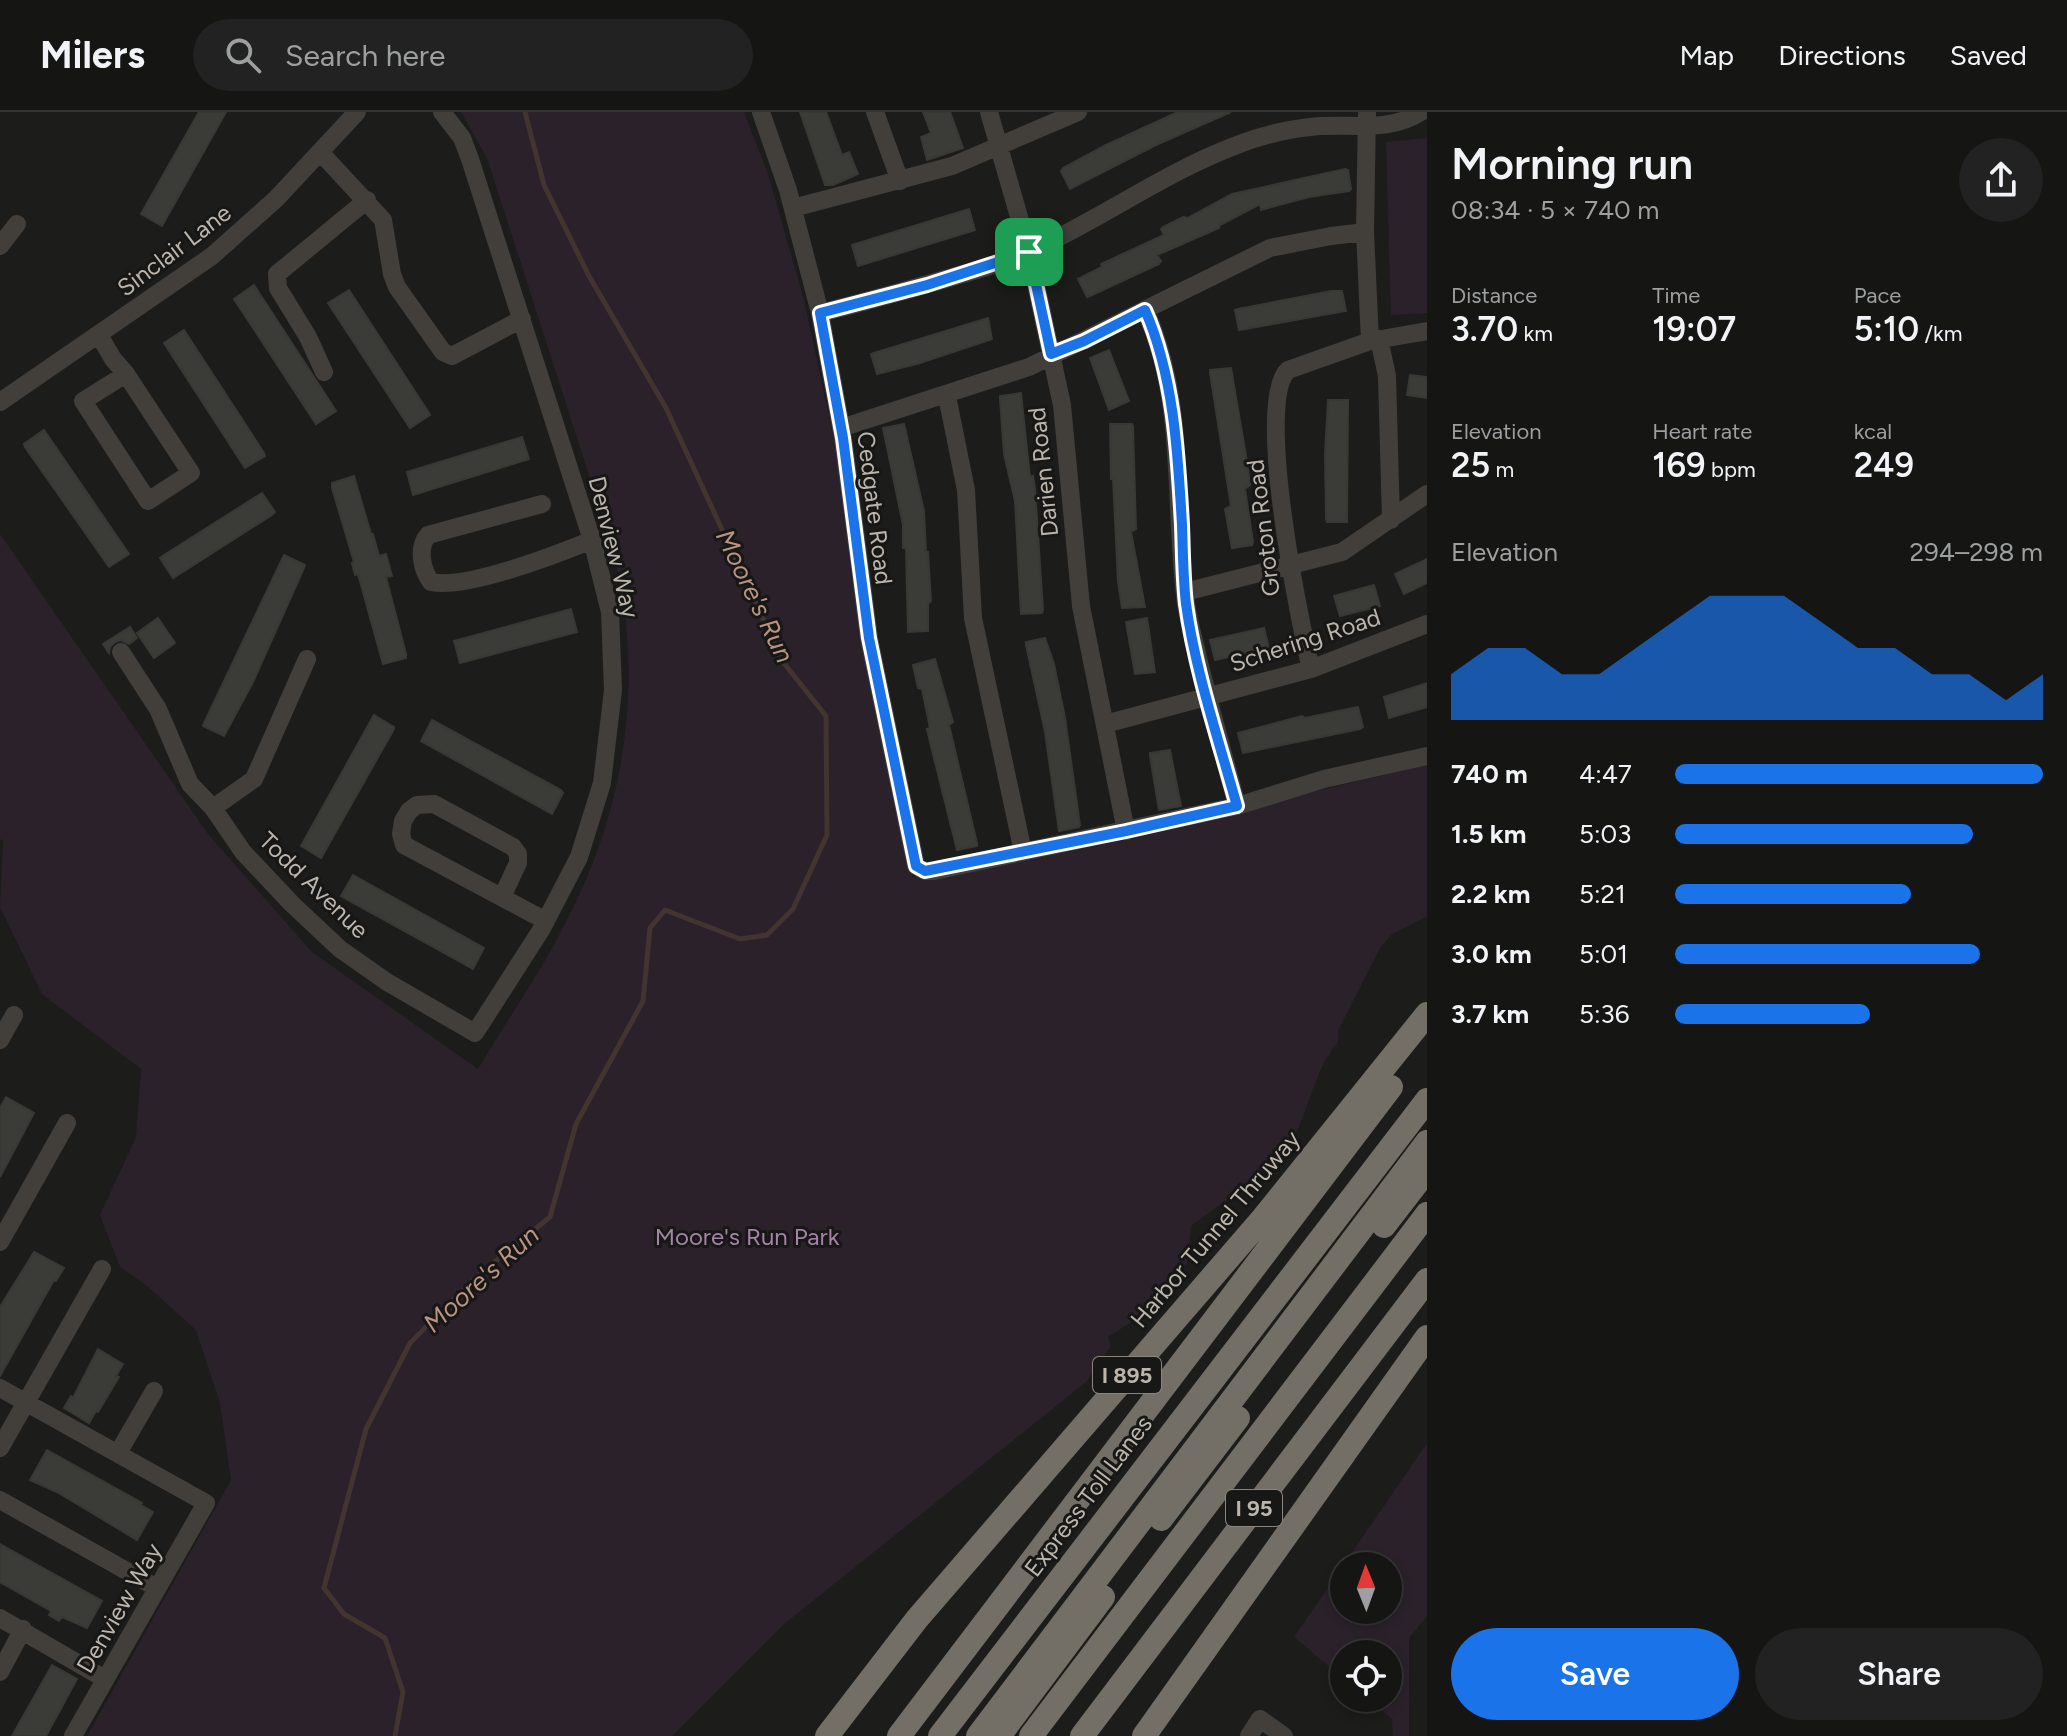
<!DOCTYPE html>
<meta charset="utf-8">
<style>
:root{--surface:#151514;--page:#222;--text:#f1f3f6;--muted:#9d9fa0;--line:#343434;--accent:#1a73e8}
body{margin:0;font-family:Figtree,sans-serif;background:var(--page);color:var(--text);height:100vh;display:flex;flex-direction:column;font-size:30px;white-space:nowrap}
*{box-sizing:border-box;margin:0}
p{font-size:26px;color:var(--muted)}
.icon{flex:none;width:44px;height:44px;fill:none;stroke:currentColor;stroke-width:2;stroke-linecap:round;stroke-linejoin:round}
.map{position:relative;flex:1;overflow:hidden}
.drawer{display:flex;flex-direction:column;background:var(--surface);width:640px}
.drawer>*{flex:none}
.needle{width:52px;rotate:359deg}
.tools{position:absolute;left:1330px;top:1440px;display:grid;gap:16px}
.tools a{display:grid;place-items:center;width:72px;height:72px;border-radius:50%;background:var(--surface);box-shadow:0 4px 12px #0003,0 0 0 2px var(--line);font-size:40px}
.pin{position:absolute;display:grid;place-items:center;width:68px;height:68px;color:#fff;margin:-34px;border-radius:16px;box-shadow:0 4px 12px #0006}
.round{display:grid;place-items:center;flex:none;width:84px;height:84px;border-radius:42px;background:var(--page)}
.headline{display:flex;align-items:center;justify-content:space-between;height:136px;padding:0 24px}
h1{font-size:44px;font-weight:600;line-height:60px}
.figures{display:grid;grid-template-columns:repeat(3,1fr);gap:12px;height:136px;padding:8px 24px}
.figures div{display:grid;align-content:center}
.figures b{font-size:34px;font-weight:600}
.figures small{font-size:22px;font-weight:400}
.figures p{font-size:22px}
.chart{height:224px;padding:16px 24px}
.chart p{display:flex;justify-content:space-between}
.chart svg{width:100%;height:144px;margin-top:8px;fill:var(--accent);opacity:.7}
.primary-button{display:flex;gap:16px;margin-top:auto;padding:16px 24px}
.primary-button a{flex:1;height:92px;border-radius:48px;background:var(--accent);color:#fff;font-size:32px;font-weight:600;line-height:92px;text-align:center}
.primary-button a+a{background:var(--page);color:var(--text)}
ul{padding:0 24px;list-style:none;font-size:26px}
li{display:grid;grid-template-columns:128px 96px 1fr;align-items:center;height:60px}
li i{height:20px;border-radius:10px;background:var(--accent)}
header{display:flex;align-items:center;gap:48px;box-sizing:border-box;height:112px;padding:0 40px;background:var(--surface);border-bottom:2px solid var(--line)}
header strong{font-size:38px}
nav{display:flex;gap:44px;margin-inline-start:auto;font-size:28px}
.search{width:560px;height:72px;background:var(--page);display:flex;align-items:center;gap:20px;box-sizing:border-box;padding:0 28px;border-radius:44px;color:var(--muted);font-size:30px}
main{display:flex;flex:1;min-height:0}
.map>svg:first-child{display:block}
</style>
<header>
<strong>Milers</strong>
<div class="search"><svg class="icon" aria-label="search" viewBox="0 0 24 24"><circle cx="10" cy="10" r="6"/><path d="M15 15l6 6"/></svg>Search here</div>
<nav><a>Map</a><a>Directions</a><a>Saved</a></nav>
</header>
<main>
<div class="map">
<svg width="1427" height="1624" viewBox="0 0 1427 1624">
<rect width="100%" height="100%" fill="#1c1c1a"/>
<!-- green -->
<path fill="#2a212b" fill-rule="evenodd" d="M461,0H744L768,62L804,188L839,351L851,463L913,765L984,757L1427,653V804L1391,823L1380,836L1338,919V930C1315,957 1310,994 1294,1025C1278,1055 1220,1092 1191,1114L1187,1152L1141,1204L1108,1225L1111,1234L1086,1270L783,1513L672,1624H87L231,1368L220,1291L196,1218L147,1174L120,1155L100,1103L136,1025L141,957L42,882L0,795L3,729L0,727V422L208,722L312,840L478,957C509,905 545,854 571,800C620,702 639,596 623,487C620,465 613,443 608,422L487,46Z
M1427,26V201L1391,203L1386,30Z
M1427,1331V1504L1409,1526V1624H1393L1392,1607L1368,1586H1388V1542H1344V1567L1294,1525ZM1344,1454H1388V1498H1344Z"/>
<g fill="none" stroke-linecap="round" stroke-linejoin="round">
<!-- stream -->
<path stroke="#42342f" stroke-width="5" d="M395,1624L403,1580L385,1526L344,1502L324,1476L366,1317L410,1231L475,1166L550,1105L576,1012L643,889L650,816L665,798L740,827L767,823L793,797L827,723L826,604L783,550L666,296L589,164L544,73L525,0"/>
</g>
<!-- building -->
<path fill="#3b3b37" stroke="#383834" stroke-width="2" d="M199,0H226L162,114L141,102Z
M800,0H826L842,43L849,40L858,62L833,73H825Z
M923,0H950L963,36L927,48L921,25L931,21Z
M1178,0H1231L1156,33L1070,77L1061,59L1063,56L1106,33Z
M1345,57L1348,58L1351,77L1349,79L1309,85L1261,98L1260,92L1220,113L1219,116L1157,143L1161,149L1159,152L1090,184L1087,185L1078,167L1102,155L1101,152L1164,123L1161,117L1163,115L1183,105L1188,106L1232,82Z
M969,97L975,118L858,154L852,133Z
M254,173L336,299L316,312L234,187Z
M349,178L429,301L430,303L410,316L328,191Z
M1331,179H1342L1346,199L1239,218L1235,198L1238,197Z
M988,206L992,227L920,251L877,262L871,242L874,241Z
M184,218L264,341L265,344L245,356L164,231Z
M1109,238L1129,289L1109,298L1090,246Z
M1231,256L1247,350L1250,373L1245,377L1253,430L1252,433L1232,436L1225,397L1231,394L1210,261V258Z
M1410,263L1427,265V286L1407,283Z
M1021,281L1030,365L1033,364L1035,377L1043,498L1042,501L1021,502L1015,389L1004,342L1000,287V284Z
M1328,288H1348L1347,410H1327L1326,407L1325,342Z
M904,312L924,399L926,440H928L931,489L928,492V519L908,520L906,436H903V413L883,316Z
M1110,312H1132L1133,315L1136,417L1131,420L1145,495L1122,496L1118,470L1113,367H1111Z
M44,318L129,442L109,455L25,335L24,332Z
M522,325L529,347L413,383L407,360Z
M354,364L371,422H373L379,444L386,442L392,464L386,465L406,542V546L383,552L358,462L355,463L352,451L354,450L332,376V371Z
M262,381L275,400L272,403L173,466L160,446L164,443Z
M284,443L305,453L304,456L253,570L224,624L203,614L204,611Z
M1427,447V471L1404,482L1395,462Z
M1374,473L1380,494L1340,504L1334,484Z
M571,497L577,520L460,551L454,529Z
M158,506L175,531L154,546L137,521Z
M1147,506L1155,560L1135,562L1126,510Z
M130,515L137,526L129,532L121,528L115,530L110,535L109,541L103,532Z
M1264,516L1269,536L1215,548L1210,528Z
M1045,526L1054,552L1065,606L1080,713L1079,715L1059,719L1045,620L1026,533V530Z
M935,547L953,610L949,613L977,731V734L957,738L930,630L927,617L930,616L922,577L918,576L913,553Z
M1427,571V595L1389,606L1384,585Z
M1358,595L1363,615L1360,617L1243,641L1238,621L1302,604L1305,606Z
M374,603L394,615V617L321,746L301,734Z
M432,608L561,678L563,681L552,702L421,629Z
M1170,638L1181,694L1159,698L1150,644V641Z
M353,763L484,836L473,857L341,784Z
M6,985L34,1001L0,1065V996Z
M34,1140L64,1156L56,1169L54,1168L0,1264V1195Z
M98,1237L123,1252L116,1264L119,1265L98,1300L96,1299L89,1311L64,1296L71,1284L73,1286Z
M47,1338L142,1391L141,1393L153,1400L137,1428L57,1380L30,1368Z
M0,1432L102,1489L87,1516L62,1505L59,1509L49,1503L51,1499L0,1470Z
M52,1553L77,1567L46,1624H12Z"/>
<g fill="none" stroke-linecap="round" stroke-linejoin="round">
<!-- minor -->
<path stroke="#423f3b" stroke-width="18" d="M761,0L788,78L820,201L843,326L869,526L916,754L925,759H934L1237,694L1324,667L1427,644
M875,0L900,69
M989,0L1029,140L1062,293L1081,494L1126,719
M1367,0L1365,120L1370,229
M321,41L383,108L392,162L397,175L443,240L452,244L522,207
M793,96L952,54L1078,0
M0,134L17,112
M1145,198C1187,290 1173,395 1186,492C1189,511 1194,528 1198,546C1210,596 1224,644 1237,694
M820,201C865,190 911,177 956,164C980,157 1007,150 1031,139C1101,107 1165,60 1237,33C1263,23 1292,16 1320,14C1355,12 1390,20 1421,0
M99,223L113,247L126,262
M1379,227L1387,264L1391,408
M324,260L308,225L278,176L277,162L367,88
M126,262L191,361L148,389L83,289Z
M947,284L966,378L973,506L1023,740
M0,290L212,144L276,87L357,0
M841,316L1029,255L1270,136L1331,124L1365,120
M542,392L428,423C417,436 422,458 431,470C465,478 558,442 592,428
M1185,480L1342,440L1427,382
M121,540L158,597L190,672L213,696L243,740L292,792L340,837L387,870L475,921L541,818L579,745L602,671L613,578L610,500L592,428L470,47L462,26L442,0
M1311,557C1300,510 1254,289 1288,258L1370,229L1427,219
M1105,612L1311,557L1427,512
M213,696L254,667L307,547
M502,785L518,751V742L513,735L434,692L417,693L409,699L403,709L401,722L404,733L546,809
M0,928L14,903
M0,1130L67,1011
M0,1276L206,1391L73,1624
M0,1336L102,1157
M118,1341L154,1279
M0,1388L157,1476
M0,1506L105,1567
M0,1560L23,1517
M1249,1624L1260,1607L1284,1624"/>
<!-- highway -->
<path stroke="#736e66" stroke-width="24" d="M1384,1114L1427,1058
M1161,1407L1238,1306
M827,1624L917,1507L1263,1106L1427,902
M899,1624L1391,975
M940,1624L1427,988
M978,1624L1427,1030
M999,1624L1103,1485
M1031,1624L1427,1102
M1082,1624L1427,1168
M1144,1624L1427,1225"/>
</g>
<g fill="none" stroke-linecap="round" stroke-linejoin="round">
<defs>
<path id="route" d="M1029,140L1051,242L1084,229L1145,198C1174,264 1178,342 1182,413C1183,440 1183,466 1186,492C1195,558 1219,629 1237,694L1126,719L925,759L916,754L869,526L843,326L820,201L927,173Z"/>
</defs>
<!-- route casing -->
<use href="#route" stroke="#fff" stroke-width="16"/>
<!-- route -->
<use href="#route" stroke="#1a73e8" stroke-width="10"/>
</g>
<g text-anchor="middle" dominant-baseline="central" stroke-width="6" stroke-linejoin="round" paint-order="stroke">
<!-- shield labels -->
<g fill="#171715" stroke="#8a867f" stroke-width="2">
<rect x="1093" y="1245" width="68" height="36" rx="6"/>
<rect x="1226" y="1378" width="56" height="36" rx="6"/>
</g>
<g font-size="22" font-weight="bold" fill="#bcb5ac">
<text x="1127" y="1263">I 895</text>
<text x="1254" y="1396">I 95</text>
</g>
<!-- street labels -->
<g font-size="24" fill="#bcb5ac" stroke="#171715">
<text transform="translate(174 138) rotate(-37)">Sinclair Lane</text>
<text transform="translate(1043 360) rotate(-96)">Darien Road</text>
<text transform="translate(875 396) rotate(83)">Cedgate Road</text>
<text transform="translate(1263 416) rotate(-97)">Groton Road</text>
<text transform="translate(614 435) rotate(76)">Denview Way</text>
<text transform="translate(1305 528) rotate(-18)">Schering Road</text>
<text transform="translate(314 773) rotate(44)">Todd Avenue</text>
<text transform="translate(1215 1117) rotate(-50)">Harbor Tunnel Thruway</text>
<text transform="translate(1088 1384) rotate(-53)">Express Toll Lanes</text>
<text transform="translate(119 1496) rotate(-60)">Denview Way</text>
</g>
<!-- park labels -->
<g font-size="24" fill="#a582a8" stroke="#171715">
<text x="747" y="1124">Moore's Run Park</text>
</g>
<!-- water labels -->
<g font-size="26" font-style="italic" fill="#b99482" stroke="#171715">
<text transform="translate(755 484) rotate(64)">Moore's Run</text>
<text transform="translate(481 1167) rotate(-42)">Moore's Run</text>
</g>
</g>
</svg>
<div class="tools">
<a><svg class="needle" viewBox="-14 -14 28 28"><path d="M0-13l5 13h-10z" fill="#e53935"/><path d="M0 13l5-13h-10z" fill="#9d9fa0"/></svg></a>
<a><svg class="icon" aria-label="locate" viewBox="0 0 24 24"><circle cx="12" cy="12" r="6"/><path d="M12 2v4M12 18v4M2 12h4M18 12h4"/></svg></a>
</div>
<div class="pin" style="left:1029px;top:140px;background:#1e9e55"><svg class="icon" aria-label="arrive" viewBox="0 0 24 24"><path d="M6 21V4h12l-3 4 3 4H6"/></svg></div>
</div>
<section class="drawer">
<div class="headline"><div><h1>Morning run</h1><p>08:34 · 5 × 740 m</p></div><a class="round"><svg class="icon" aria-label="share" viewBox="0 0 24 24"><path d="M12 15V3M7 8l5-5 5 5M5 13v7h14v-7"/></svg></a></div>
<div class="figures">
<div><p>Distance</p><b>3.70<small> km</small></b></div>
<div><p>Time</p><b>19:07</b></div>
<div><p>Pace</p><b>5:10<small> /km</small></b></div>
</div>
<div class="figures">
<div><p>Elevation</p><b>25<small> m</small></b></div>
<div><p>Heart rate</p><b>169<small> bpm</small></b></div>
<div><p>kcal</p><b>249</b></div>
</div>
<div class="chart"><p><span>Elevation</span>294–298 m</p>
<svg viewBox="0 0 160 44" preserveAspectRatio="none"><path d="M0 44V30L10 22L20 22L30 30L40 30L50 22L60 14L70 6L80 6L90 6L100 14L110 22L120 22L130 30L140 30L150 38L160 30V44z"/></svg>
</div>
<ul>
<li><b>740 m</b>4:47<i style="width:100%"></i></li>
<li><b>1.5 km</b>5:03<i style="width:81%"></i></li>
<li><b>2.2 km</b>5:21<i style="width:64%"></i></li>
<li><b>3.0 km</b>5:01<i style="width:83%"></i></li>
<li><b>3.7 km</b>5:36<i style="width:53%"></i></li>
</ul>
<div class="primary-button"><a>Save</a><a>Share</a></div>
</section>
</main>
